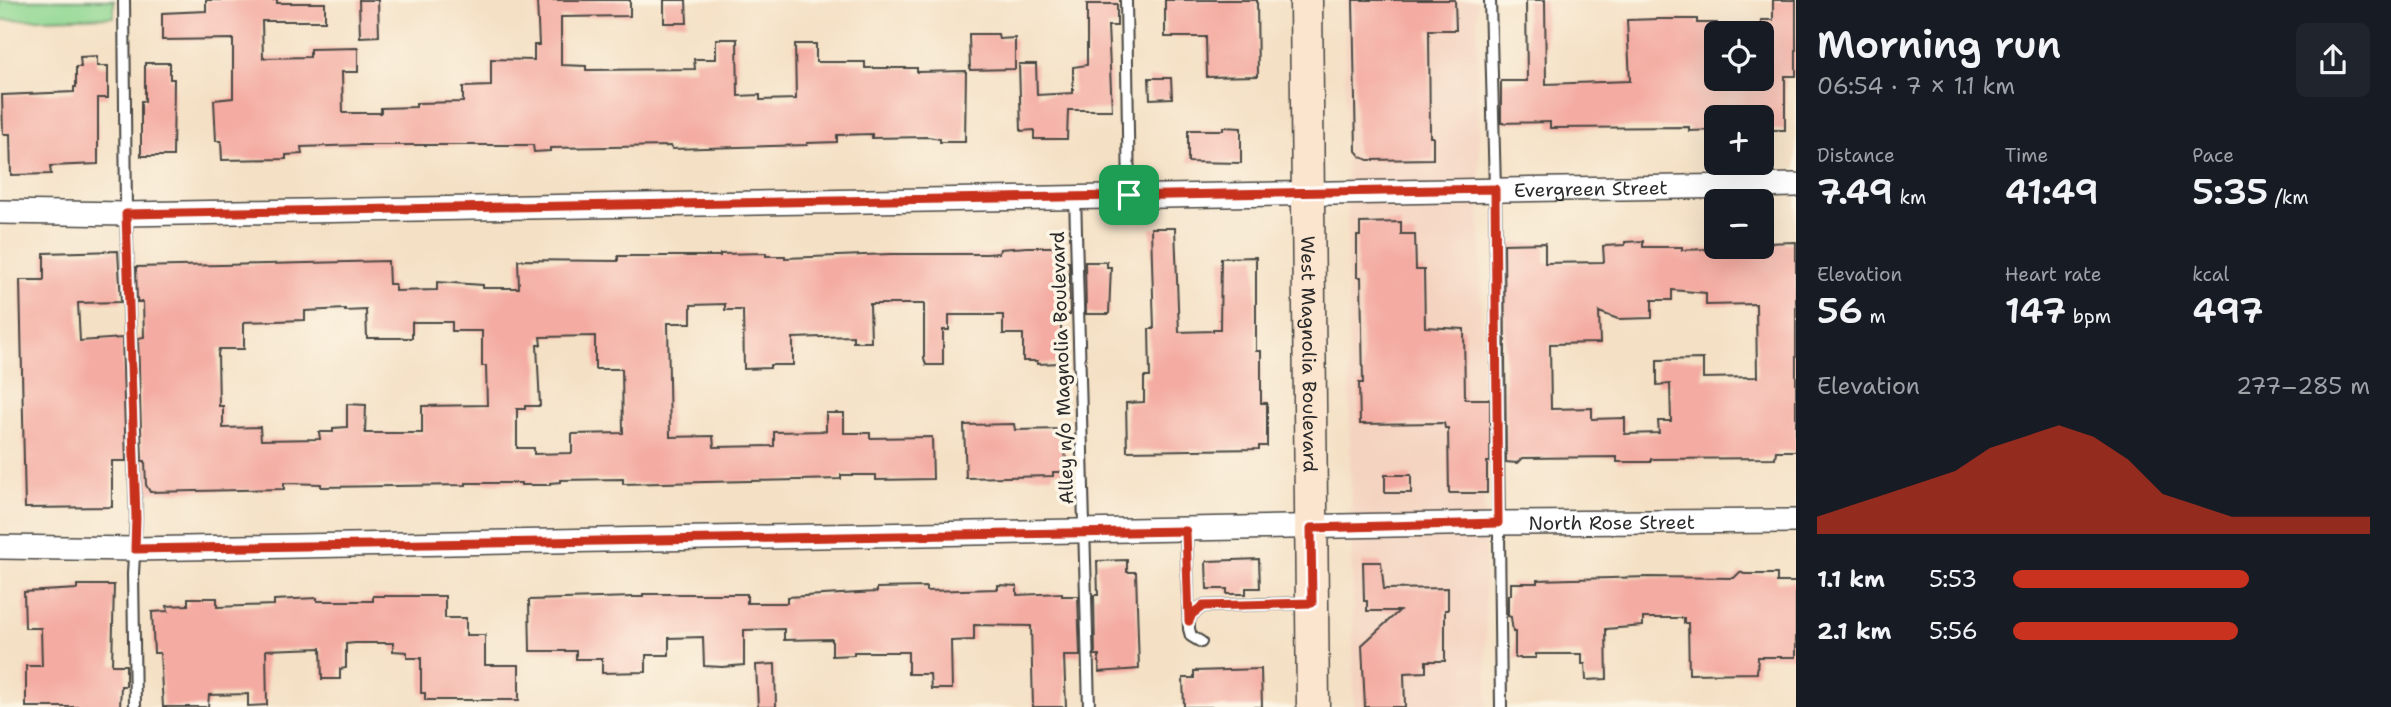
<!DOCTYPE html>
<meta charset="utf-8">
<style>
:root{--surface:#171b24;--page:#20242c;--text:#f1f3f6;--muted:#9ea1a6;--accent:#c8321e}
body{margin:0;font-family:"Shantell Sans",sans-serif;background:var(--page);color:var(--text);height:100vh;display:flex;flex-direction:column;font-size:26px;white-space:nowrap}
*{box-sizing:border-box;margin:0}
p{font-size:23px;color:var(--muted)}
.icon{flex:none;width:38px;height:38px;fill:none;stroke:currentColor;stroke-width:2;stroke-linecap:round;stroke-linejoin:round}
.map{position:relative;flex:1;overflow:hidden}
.details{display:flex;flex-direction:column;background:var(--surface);width:595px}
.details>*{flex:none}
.tools{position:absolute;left:1704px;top:21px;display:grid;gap:14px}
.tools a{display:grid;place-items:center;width:70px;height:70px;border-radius:10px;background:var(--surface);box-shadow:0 7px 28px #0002;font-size:35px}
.pin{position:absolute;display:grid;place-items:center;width:60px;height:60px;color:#fff;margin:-30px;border-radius:14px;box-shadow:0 4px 10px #0006}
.round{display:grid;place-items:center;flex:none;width:74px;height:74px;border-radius:10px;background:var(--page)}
.headline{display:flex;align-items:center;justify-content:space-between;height:119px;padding:0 21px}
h1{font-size:38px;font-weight:600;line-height:52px}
.metrics{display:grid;grid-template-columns:repeat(3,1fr);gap:10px;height:119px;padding:7px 21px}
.metrics div{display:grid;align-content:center}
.metrics b{font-size:35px;font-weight:600}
.metrics small{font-size:19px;font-weight:400}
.metrics p{font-size:19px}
.chart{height:196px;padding:14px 21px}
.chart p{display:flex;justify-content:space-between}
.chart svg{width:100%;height:126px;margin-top:7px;fill:var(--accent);opacity:.7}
ul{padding:0 21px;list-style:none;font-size:23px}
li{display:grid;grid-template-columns:112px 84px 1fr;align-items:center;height:52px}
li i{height:18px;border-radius:9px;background:var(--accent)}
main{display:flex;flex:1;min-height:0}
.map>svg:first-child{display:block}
</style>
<main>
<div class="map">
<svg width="1796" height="707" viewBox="0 0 1796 707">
<rect width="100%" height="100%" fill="#fcf5e5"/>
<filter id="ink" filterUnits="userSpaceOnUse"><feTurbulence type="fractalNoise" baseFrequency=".0143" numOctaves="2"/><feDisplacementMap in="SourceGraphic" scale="14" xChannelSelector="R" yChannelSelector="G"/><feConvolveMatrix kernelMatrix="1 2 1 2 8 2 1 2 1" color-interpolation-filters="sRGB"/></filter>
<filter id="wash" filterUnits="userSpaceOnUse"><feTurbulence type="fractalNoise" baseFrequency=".00686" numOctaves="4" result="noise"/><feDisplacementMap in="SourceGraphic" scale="28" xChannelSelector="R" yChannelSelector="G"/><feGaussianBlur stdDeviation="1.57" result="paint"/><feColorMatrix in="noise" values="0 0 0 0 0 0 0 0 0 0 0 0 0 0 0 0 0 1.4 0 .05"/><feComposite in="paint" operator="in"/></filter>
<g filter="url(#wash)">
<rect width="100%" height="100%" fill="#f4e0c4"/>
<!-- built -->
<path fill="#f4d3c0" d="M1344,0H1477L1487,707H1354Z"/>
<!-- green -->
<path fill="#8fd791" stroke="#5d815e" stroke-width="2" d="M0,0H114V17L0,20Z"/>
<g id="blocks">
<!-- building -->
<path fill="#f4aca2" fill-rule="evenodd" d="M206,0H277V3H325V21H262L263,58L310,57V49L358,48V72H342L343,113H381V108L416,107V103L463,102V87L491,86V59L534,60V45H539L537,0H630V16L561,17V65L586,66V70L695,69L694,59H716V39H737L738,96L760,95V100L796,99L795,44H816V62H865V68H917V72L966,71L965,142H940V139L928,137L872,138V134L837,135V142L807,143V145L672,149L671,146L550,148V151L534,152L533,145H361L301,147L302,154L286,155V159L222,160L221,141H216L214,100L233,98V39L162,40V13L206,11Z
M359,0H378L379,36L360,37Z
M664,0H686L687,23H664Z
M1165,0H1257L1258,76L1207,77L1206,37H1165Z
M1353,0H1455L1456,30H1429L1430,137H1433V159L1368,160L1361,157L1356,151Z
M1526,0H1545L1546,84L1630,81L1627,20L1659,19H1697V23H1717V79H1762L1761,20H1773V0H1796V76H1785V130H1762V117H1717V130L1689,131V127L1550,128V122L1501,123V81H1527Z
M1087,4H1117V26H1108L1112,110H1068L1067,139H1034V130L1021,131L1019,64H1036L1037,95L1073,93V67L1087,65Z
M969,34H998L999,39L1015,38V69L970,70Z
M97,56V66H108V98H98V164L50,166L51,174L11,175L10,134H3L2,95L74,92V87H76V67H81L80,57Z
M145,63H170V79H174L173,156H141V101H145Z
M1149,78H1171L1172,98L1150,99Z
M1223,127L1241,128V163L1188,162V130H1223Z
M1401,222V234H1415L1416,270H1424L1425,327L1464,329L1465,399H1490V462H1487V493H1449L1448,428H1445L1444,423L1360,424L1359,383H1363L1361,277H1357V236H1360V223Z
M1151,228H1175L1179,332L1213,331V329H1220L1221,258L1256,257V351H1261V403H1267V446H1259V449L1127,451L1126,403L1144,402V377H1150L1149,329H1154Z
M1643,241V247H1682V250L1765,247V243L1796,242V451H1776L1775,458L1651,459V462H1617V457L1522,458L1517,463L1506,462L1504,244L1545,243V263L1604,262L1603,246L1625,245V242ZM1672,290L1706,293V305L1756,304L1757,377L1703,378V359L1657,360V385L1670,384L1671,421H1658L1659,433L1625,434V418L1592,419V408L1551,409L1550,344L1600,343L1599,312L1618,319L1652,318V300H1672Z
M1027,247H1059V262H1069L1070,315H1061V363L1037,364V361H1023V334H1003V315H949V330H943V365H926L924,358V304H870L871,342H853V336L793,338V365H770V368L744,369L743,310H725V304L691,305V323H668L670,437L713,436L714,447L774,446V432L826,431V413H844V433H870V438L932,437L933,479L876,480V475H841V479L662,483L623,484V479L561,480V482L550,483V485H521V483H466V485L321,487V484L284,483V489L150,492L146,485L145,461H142L138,338L144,337L143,302H137L136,267L388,261L389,284H395V291L437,290V282L483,285V288H519L518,260L618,261V256H720V254L766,253V256H785V258L891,254H987L999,253L1000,249ZM345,309V311L366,310L367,338H412V322H452V331H482V366H486L487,405L422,406V433H365L366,405L347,404V427L333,428V432H319L320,439L261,440L260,427L223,428V406H219L218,354L219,349H244V322L305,320V311ZM595,336V369H622L623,433L572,434V453L534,454V448H517V409H525V406H540L537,345H541L540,337Z
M118,251L121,302L78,303L80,341L122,338L126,461H112V507L25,508L20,280H44V253Z
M1085,262H1107V267H1111L1109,314H1086Z
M1014,424L1015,430L1063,429V435H1065L1066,472H1053V476L966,478L964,425Z
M1385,475H1411V493H1385Z
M1259,559L1260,588H1246V594H1227V589H1207L1206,562L1208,561Z
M1127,560V572H1136L1139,669L1099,672V655H1095L1094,595H1098L1097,561Z
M1363,562H1381L1384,589L1448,588V610H1445V661H1426V672L1404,673L1405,707H1365L1362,645L1399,611H1367V601H1364Z
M1740,572L1744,574H1777V582H1796V657H1758L1757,673L1689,674L1688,623H1684V618H1643V626L1606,629L1607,679L1586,680L1585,664H1582V654H1536V658H1515V632H1513L1511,617L1508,616V595H1511V583H1537V580L1648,577L1734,578Z
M77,585H114L112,665H126V686H121L120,707H26V666H42L41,628H25L24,592L77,589Z
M998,585L1017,586V595L1062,593V596H1078L1080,656H1064L1066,707H1033L1031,626L974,625V640L951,641L952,689H931L930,674H908V652H854V655L832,656V639L784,640V629L744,630V665L722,667L704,666L703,637L669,638V655H646V672L602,673V659H576V651H530L529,600L634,597H643V594H747V603H787V597L877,592V588L926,587V591L998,589Z
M373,596H445V618H466V635H485V665H519V700H425V693H421V658H407V652L393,651V643H355L346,644V668L340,669V679H322L321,648L266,650L267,705L248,706V694L209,695L208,707H163L160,653H154L152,612L168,611L167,606L188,605V598H217V607L274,605V600L317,598V601H373Z
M775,664L776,707H758L756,665Z
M1261,669L1262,707H1184L1183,678H1194V671Z"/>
</g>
</g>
<g filter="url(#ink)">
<use href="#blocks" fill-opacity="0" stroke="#494642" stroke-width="2"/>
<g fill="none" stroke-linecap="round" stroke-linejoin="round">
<defs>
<path id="service" d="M124,0L126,214L136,518L133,574L135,707
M1126,0L1129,196
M1490,0L1495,189L1501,707
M1075,196L1089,707
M1186,531L1189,629L1191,636L1201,642
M1189,621L1192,614L1203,606L1308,603"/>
<g id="minor">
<path id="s1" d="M0,212L126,214L1796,185"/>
<path id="s2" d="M0,547L135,549L1498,523L1796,521"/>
</g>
<g id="secondary">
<path id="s3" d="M1306,0L1313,707"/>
</g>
</defs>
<!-- service casing -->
<use href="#service" stroke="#494642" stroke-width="14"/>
<!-- minor casing -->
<use href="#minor" stroke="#494642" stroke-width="26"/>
<!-- secondary casing -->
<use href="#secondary" stroke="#494642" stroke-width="35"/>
<!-- service -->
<use href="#service" stroke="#fff" stroke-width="10"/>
<!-- minor -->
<use href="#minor" stroke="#fff" stroke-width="23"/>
<!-- secondary -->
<use href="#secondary" stroke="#fbe5cf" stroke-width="32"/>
</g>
</g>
<g fill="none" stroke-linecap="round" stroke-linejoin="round" filter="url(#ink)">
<defs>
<path id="route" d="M1495,189L1498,523L1311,528L1312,603L1203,606L1192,614L1189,621L1186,531L135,549L136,518L126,214Z"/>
</defs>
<!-- route casing -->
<use href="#route" stroke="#fff" stroke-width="14"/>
<!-- route -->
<use href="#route" stroke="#c8321e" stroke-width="9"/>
</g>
<g text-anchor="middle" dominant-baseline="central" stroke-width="7" stroke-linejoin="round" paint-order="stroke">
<!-- street labels -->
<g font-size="19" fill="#2b2b2b" stroke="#fcf5e5">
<text stroke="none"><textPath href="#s1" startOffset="1591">Evergreen Street</textPath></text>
<text stroke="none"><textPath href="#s3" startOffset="354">West Magnolia Boulevard</textPath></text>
<text transform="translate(1062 368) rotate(-92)">Alley n/o Magnolia Boulevard</text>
<text stroke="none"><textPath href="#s2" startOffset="1612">North Rose Street</textPath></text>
</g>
</g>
</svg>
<div class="tools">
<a><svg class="icon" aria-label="locate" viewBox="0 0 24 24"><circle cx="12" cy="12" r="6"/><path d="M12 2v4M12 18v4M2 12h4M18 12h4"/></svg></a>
<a>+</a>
<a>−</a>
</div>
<div class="pin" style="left:1129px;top:195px;background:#1e9e55"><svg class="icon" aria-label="arrive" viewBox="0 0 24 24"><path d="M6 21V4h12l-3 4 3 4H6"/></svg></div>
</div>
<section class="details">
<div class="headline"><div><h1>Morning run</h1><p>06:54 · 7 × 1.1 km</p></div><a class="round"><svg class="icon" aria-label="share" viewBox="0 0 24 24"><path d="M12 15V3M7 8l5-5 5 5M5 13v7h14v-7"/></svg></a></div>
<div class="metrics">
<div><p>Distance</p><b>7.49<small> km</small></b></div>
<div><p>Time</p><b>41:49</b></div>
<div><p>Pace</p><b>5:35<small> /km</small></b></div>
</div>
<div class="metrics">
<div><p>Elevation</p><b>56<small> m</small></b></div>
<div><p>Heart rate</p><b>147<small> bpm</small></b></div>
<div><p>kcal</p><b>497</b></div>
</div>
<div class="chart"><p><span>Elevation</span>277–285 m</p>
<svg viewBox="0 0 160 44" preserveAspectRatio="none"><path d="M0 44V38L10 34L20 30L30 26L40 22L50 14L60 10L70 6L80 10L90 18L100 30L110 34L120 38L130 38L140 38L150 38L160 38V44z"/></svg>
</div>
<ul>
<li><b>1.1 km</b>5:53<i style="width:66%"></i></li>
<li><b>2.1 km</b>5:56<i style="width:63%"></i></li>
</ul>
</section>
</main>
